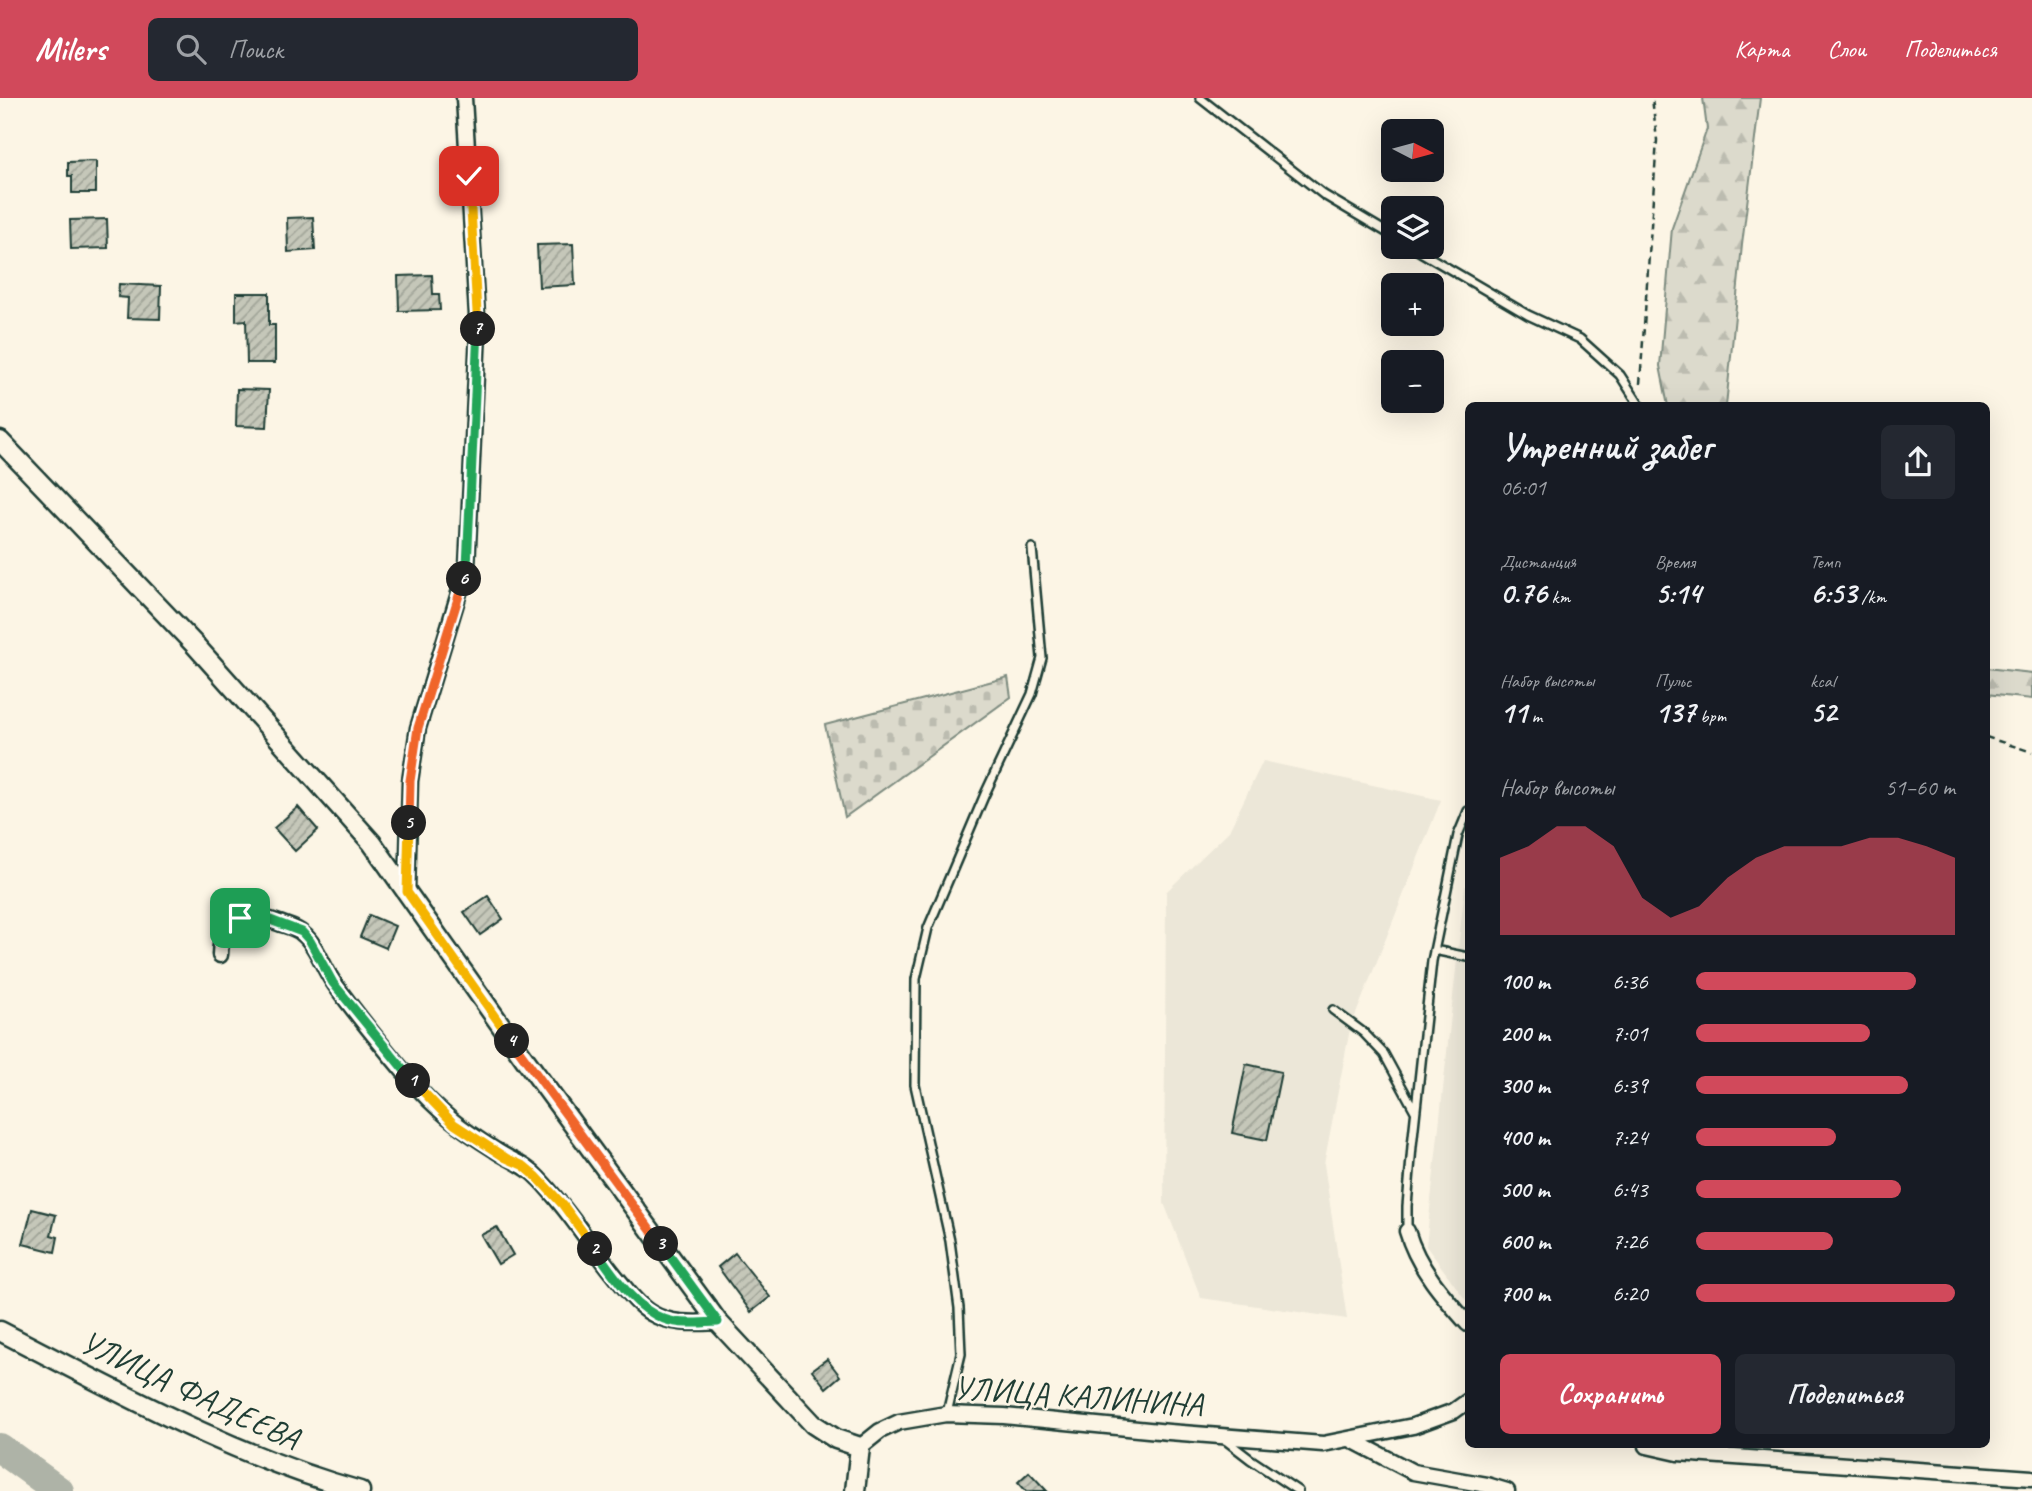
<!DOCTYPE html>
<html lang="ru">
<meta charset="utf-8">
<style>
:root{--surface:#171b24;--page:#242831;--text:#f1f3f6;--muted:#9ea1a6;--accent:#d1495b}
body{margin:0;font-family:Caveat,sans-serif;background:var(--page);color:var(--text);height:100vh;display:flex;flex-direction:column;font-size:26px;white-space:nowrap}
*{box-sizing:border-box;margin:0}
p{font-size:23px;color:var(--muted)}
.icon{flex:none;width:38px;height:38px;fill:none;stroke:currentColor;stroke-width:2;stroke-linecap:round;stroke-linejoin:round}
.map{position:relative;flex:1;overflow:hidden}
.side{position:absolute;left:1465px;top:304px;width:525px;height:1046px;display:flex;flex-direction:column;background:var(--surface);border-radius:10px;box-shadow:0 7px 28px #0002}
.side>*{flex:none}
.needle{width:46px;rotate:96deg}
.fabs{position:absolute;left:1381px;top:21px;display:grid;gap:14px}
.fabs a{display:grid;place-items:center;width:63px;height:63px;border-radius:10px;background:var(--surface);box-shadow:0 7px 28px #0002;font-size:35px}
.pin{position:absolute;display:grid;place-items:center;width:60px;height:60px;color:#fff;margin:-30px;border-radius:14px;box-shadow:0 4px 10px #0006}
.km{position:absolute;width:35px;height:35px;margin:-18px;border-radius:50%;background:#222;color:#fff;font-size:19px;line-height:35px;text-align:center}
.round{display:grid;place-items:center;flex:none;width:74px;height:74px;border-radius:10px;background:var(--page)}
.overview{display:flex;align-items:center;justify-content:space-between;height:119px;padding:0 35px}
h1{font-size:38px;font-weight:700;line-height:52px}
.metrics{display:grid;grid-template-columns:repeat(3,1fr);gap:10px;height:119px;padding:7px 35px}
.metrics div{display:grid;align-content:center}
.metrics b{font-size:30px;font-weight:700}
.metrics small{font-size:19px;font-weight:400}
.metrics p{font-size:19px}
.chart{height:196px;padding:14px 35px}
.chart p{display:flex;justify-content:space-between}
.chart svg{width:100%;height:126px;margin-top:7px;fill:var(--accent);opacity:.7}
.button{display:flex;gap:14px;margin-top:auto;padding:14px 35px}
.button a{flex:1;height:80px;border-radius:10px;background:var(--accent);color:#fff;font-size:28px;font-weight:700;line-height:80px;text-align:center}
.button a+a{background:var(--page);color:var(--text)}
ul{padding:0 35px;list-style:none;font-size:23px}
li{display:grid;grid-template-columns:112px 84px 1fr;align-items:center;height:52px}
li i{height:18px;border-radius:9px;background:var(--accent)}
header{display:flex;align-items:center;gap:42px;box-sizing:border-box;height:98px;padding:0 35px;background:var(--accent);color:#fff}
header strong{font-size:33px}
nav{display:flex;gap:38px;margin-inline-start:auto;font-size:24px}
.search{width:490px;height:63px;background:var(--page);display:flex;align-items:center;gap:18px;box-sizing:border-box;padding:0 24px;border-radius:10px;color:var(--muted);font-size:26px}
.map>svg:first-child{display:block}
</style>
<header>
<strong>Milers</strong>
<div class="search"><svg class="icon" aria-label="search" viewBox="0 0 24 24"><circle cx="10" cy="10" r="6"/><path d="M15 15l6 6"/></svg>Поиск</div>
<nav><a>Карта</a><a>Слои</a><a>Поделиться</a></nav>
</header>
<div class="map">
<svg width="2032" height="1393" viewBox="0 0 2032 1393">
<defs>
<pattern id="forest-firs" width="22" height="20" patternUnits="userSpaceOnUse" patternTransform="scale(1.75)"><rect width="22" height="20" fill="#dcdacc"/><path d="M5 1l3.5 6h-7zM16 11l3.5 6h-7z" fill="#bcbcb0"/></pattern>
<pattern id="cemetery-stones" width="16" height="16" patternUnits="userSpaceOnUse" patternTransform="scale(1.75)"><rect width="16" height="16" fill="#dcdacc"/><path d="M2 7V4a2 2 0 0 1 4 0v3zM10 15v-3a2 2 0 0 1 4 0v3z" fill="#bcbcb0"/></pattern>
<pattern id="building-hatch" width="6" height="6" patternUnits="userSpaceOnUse" patternTransform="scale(1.75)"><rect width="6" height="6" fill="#c5c7b9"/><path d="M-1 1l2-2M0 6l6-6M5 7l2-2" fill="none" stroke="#9fa397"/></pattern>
</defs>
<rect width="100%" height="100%" fill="#fcf5e5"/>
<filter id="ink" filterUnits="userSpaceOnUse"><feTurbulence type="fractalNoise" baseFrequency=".0143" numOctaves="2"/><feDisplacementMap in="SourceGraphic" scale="14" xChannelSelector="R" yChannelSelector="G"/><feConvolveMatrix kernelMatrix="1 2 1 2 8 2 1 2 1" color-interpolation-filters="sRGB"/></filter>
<g filter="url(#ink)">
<!-- built -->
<path fill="#ece7d8" d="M1263,663L1441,702L1350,931L1324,1066L1347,1221L1201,1200L1164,1105L1166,794L1229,733Z
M1465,788L1468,789V1205L1426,1148Z"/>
<!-- forest -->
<path fill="url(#forest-firs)" stroke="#7e8c80" stroke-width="2" d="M1703,0H1760L1742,147L1726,308H1668L1660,268L1672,130L1707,31Z
M1986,570L2032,575V601L1986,596Z"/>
<!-- cemetery -->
<path fill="url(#cemetery-stones)" stroke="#7e8c80" stroke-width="2" d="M1008,579L1011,599L845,719L825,627Z"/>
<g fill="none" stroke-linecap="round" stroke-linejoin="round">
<!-- river -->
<path stroke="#aeb3a7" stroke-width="30" d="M0,1350L59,1393"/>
</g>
<!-- building -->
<path fill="url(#building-hatch)" stroke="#1f3d34" stroke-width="2" d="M96,63V95H72V78H68V64Z
M313,119L315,152L288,154L287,120Z
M107,121L108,150L71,151L70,122Z
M573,146L575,187L539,189L537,147Z
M432,177L433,196H439L440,212L399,213L398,178Z
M119,186L161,188L160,221L127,220L128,200L118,199Z
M236,195H269V227H275V265H247L246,222L236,223Z
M237,291L269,292L267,329L236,328Z
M298,709L318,732L295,753L274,730Z
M488,798L503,821L480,837L464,814Z
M369,817L395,828L386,850L360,839Z
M1246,966L1281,974L1267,1042L1232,1035Z
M32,1111L56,1117L51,1137L58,1139L55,1154L23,1146Z
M497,1129L513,1157L498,1166L481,1137Z
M735,1155L770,1199L751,1214L718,1169Z
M827,1261L840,1278L826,1290L812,1272Z
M1029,1374L1047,1393H1026L1018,1384Z"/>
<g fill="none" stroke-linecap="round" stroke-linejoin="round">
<defs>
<path id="service" d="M1200,0L1324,97L1393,138
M1412,149L1528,217L1580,241L1620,277L1640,308
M1434,852L1468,859
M1333,912L1364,935L1384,956L1415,1013
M1407,1133V1108L1412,1048L1432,863L1458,737L1468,713
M947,1315L961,1256L959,1210L950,1143L915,987L916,881L928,830L985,696L1032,596L1042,560L1032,450
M1224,1341L1250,1361L1298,1393"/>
<path id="minor" d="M407,794L410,683L418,630L467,469L478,234L464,0
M220,857C221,818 247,813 279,825C287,828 297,830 303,836C317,847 323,870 334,885C357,918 384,950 410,981C436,1012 461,1031 495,1052C510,1062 527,1067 539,1081C570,1113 592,1151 621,1185C630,1196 639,1208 651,1215C671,1227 696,1225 718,1224
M1407,1133C1418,1170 1443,1198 1468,1226
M1350,1341L1413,1374L1487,1387L1507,1393
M1647,1348L1678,1355L2032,1380
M860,1349L880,1333L899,1324L946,1316L1004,1318L1169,1334L1323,1346L1413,1328L1454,1313L1468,1303"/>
<path id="tertiary" d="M0,343L195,547L372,745L524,960L718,1224L813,1326L836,1341L860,1349L855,1393
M0,1233C117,1293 233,1358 360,1393"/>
</defs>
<!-- service casing -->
<use href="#service" stroke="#1f3d34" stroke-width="12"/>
<!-- minor casing -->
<use href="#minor" stroke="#1f3d34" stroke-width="19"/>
<!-- tertiary casing -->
<use href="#tertiary" stroke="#1f3d34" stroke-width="23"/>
<!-- path -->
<path stroke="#1f3d34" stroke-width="2.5" stroke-dasharray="7 5" stroke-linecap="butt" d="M1640,286L1657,42L1652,0
M1986,639L2032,654"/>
<!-- service -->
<use href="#service" stroke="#fcf5e5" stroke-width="7"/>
<!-- minor -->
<use href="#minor" stroke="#fcf5e5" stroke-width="14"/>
<!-- tertiary -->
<use href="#tertiary" stroke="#fcf5e5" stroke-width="18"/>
</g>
</g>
<g fill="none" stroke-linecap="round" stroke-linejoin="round" filter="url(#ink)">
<defs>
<path id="split-1" d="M240,820H265L302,834L310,843L333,885L413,983"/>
<path id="split-2" d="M413,983L454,1026L506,1060L524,1068L537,1079L563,1107L595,1151"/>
<path id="split-3" d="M595,1151C613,1176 634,1210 664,1221C680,1227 701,1225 718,1224L661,1146"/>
<path id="split-4" d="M512,943L661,1146"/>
<path id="split-5" d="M409,725L407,794L512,943"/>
<path id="split-6" d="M409,725L410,683L418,630L464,481"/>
<path id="split-7" d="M464,481L467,469L478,231"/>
<path id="split-8" d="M469,78L478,231"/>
</defs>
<!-- split-1 casing -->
<use href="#split-1" stroke="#fff" stroke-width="14"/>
<!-- split-2 casing -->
<use href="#split-2" stroke="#fff" stroke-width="14"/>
<!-- split-3 casing -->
<use href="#split-3" stroke="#fff" stroke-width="14"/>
<!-- split-4 casing -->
<use href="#split-4" stroke="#fff" stroke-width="14"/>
<!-- split-5 casing -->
<use href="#split-5" stroke="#fff" stroke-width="14"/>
<!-- split-6 casing -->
<use href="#split-6" stroke="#fff" stroke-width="14"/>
<!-- split-7 casing -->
<use href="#split-7" stroke="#fff" stroke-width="14"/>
<!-- split-8 casing -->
<use href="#split-8" stroke="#fff" stroke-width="14"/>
<!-- split-1 -->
<use href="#split-1" stroke="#22a559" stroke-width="9"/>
<!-- split-2 -->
<use href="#split-2" stroke="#f5b400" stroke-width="9"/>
<!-- split-3 -->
<use href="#split-3" stroke="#22a559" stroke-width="9"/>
<!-- split-4 -->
<use href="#split-4" stroke="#f0652b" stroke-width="9"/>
<!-- split-5 -->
<use href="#split-5" stroke="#f5b400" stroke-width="9"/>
<!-- split-6 -->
<use href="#split-6" stroke="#f0652b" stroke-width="9"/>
<!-- split-7 -->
<use href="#split-7" stroke="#22a559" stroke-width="9"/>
<!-- split-8 -->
<use href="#split-8" stroke="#f5b400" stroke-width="9"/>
</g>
<g text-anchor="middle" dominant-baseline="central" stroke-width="5" stroke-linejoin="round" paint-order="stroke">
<!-- street labels -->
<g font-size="33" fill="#1f3d34" stroke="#fcf5e5">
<text transform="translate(190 1292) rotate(25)">УЛИЦА ФАДЕЕВА</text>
<text transform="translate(1078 1298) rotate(4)">УЛИЦА КАЛИНИНА</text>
</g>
</g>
</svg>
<div class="fabs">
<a><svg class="needle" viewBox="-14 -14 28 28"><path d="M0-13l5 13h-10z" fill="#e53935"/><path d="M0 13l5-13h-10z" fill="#9ea1a6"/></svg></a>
<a><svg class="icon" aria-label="layers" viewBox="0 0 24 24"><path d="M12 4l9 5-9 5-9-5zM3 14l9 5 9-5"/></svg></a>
<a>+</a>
<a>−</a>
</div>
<div class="pin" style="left:240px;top:820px;background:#1e9e55"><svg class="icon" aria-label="arrive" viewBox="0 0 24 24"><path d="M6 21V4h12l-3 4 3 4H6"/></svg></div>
<div class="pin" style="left:469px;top:78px;background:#d93025"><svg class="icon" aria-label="check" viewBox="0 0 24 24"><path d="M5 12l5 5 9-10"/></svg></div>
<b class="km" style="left:413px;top:983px">1</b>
<b class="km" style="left:595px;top:1151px">2</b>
<b class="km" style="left:661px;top:1146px">3</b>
<b class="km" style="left:512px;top:943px">4</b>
<b class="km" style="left:409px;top:725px">5</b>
<b class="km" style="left:464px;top:481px">6</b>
<b class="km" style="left:478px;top:231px">7</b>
<section class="side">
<div class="overview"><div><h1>Утренний забег</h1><p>06:01</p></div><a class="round"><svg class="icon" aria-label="share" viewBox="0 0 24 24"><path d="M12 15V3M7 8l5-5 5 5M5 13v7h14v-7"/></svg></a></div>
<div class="metrics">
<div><p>Дистанция</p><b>0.76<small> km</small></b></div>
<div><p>Время</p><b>5:14</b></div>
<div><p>Темп</p><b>6:53<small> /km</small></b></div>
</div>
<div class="metrics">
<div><p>Набор высоты</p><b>11<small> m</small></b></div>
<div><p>Пульс</p><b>137<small> bpm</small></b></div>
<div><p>kcal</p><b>52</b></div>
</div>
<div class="chart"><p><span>Набор высоты</span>51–60 m</p>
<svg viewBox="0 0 160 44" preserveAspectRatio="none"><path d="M0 44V17L10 13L20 6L30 6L40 13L50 31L60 38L70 34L80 24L90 17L100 13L110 13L120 13L130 10L140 10L150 13L160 17V44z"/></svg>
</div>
<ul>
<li><b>100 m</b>6:36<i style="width:85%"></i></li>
<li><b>200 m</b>7:01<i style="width:67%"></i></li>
<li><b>300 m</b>6:39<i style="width:82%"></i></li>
<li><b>400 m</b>7:24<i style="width:54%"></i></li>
<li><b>500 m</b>6:43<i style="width:79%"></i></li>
<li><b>600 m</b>7:26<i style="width:53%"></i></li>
<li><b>700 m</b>6:20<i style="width:100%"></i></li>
</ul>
<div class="button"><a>Сохранить</a><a>Поделиться</a></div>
</section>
</div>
